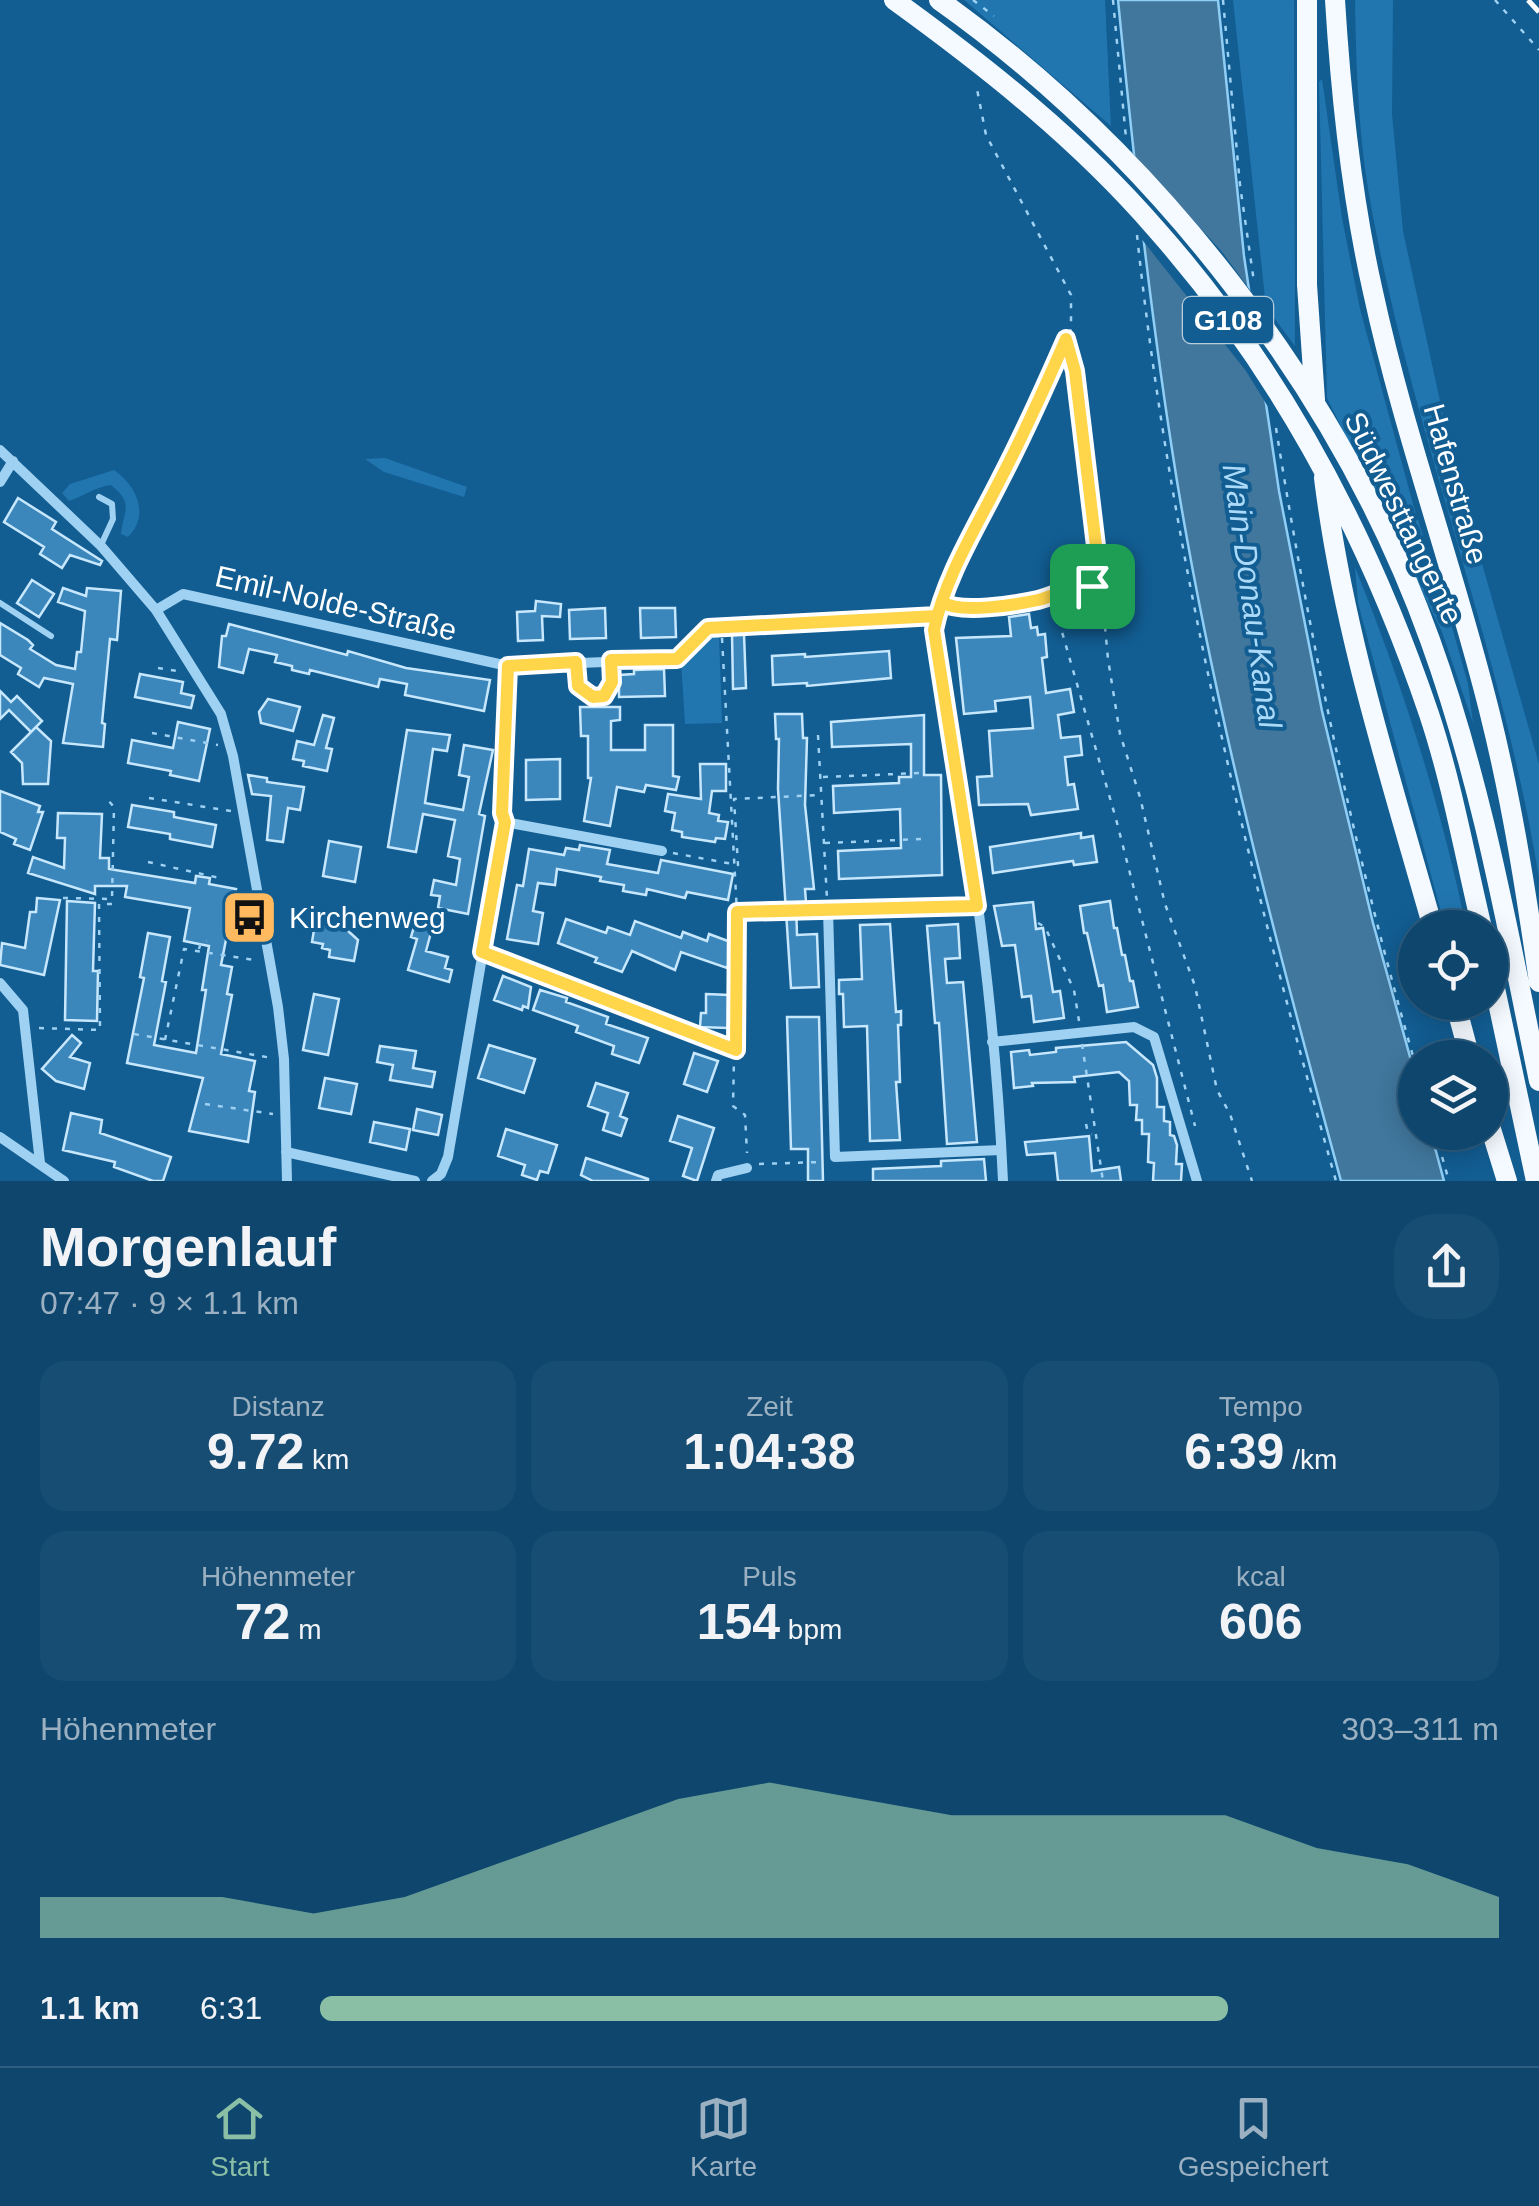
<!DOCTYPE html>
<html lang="de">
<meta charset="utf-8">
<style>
:root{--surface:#0e466e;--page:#174d73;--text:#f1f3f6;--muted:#9bb1c2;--line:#2e5e81;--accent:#8abfa5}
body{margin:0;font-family:Arial,sans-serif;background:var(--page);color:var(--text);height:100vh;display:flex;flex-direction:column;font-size:38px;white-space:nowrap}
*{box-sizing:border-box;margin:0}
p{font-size:32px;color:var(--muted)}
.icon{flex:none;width:55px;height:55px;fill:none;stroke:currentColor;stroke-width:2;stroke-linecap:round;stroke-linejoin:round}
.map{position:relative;height:1181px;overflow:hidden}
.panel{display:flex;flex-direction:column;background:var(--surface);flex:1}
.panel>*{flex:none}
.buttons{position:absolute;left:1398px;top:910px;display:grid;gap:20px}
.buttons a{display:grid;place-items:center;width:110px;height:110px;border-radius:50%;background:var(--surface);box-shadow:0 5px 25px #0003,0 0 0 2px var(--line);font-size:50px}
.pin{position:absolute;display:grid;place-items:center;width:85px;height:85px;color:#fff;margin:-42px;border-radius:20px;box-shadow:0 5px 15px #0006}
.round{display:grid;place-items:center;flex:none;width:105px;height:105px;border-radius:40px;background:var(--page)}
.head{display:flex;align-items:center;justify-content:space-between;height:170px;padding:0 40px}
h1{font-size:55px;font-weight:800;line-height:75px}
.figures{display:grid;grid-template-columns:repeat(3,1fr);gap:15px;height:170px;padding:10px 40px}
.figures div{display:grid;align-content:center;border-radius:25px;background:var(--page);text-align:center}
.figures b{font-size:50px;font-weight:800}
.figures small{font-size:28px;font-weight:400}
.figures p{font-size:28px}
.chart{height:280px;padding:20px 40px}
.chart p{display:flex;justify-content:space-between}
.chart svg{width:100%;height:180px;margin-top:10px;fill:var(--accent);opacity:.7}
ul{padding:0 40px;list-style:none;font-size:32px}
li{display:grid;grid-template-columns:160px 120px 1fr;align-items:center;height:75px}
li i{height:25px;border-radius:12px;background:var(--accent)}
.tab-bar{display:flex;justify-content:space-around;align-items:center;height:140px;border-top:2px solid var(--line);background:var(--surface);font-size:28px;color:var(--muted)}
.tab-bar a{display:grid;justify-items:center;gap:5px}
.tab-bar .selected{color:var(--accent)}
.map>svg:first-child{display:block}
</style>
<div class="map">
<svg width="1539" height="1181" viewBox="0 0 1539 1181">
<rect width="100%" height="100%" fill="#125d92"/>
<!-- green -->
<path fill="#2176b0" d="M964,0H1105L1111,126Z
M1233,0H1294L1295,346L1266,307Z
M1355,0H1393L1392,114L1403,231L1454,465L1539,764V878C1501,644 1408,422 1368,189C1358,127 1356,62 1355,0Z
M1322,79L1342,218L1360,309L1413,504L1452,627L1468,684L1473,723L1442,632L1327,398L1319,82Z
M385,458L467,487L464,497L384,472L365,459Z
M114,470C137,486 150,515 128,537L121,534C124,509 134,504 111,485C95,487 84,496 69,501L62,493L70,484Z
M1355,567C1402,683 1441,805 1466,927H1445L1358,603Z
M719,634L722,723L685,724L681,660L707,635Z"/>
<!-- water -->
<path fill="#41779d" stroke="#91cef5" stroke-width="2.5" d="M1118,0H1218L1244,256L1279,491L1322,711L1373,923L1415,1075V1132L1431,1133L1444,1181H1341C1278,950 1216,718 1177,481C1151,321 1134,161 1118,0Z"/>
<!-- pier -->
<path fill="#125d92" d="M1127,147L1223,253L1255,297L1273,415L1246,371L1136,232Z"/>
<!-- building -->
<path fill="#3b86bb" stroke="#c7e7fd" stroke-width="2.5" d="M18,498L56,522L52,529L102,561L100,565L70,555L62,568L40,554L44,547L4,522Z
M32,580L54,594L39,617L17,603Z
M63,588L86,596L87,588L121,591L117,640L110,639L102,723L105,724L103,747L63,743L73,684L44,678L39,687L18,674L21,668L0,655V623L28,640L33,645L30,649L56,665L75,669L77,652H81L85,611L58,602Z
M536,601L561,604L560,617L542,616L543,640L518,641L517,612L535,611Z
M605,608L606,638L570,639L569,610Z
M640,608H675L676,637L641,638Z
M1029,614L1031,628L1037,627L1038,635L1045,634L1047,657L1042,658L1046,693L1070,689L1074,712L1058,715L1061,738L1080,736L1082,755L1065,757L1068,785L1074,784L1078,809L1031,815L1028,804L979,805L977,777L992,776L989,731L1033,728L1030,697L995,701L996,711L964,714L956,638L1011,636L1009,617Z
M229,624L347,655L348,651L406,668L490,680L484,711L405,695L407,684L380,679L378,687L310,670L309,674L292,670V666L275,662L277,655L249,649L243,673L219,667L222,636H226Z
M732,634H744L746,688L733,689Z
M889,651L891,678L807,686V683L773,685L772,656L805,654V657Z
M664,669L665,696L619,697V675L634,674V670Z
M140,674L183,682L181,693L194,696L191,708L135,697Z
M0,691L11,702L17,696L42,721L31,732L9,710L0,719Z
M268,699L300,707L293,731L261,723L259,712Z
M580,707H620V720L611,721V750H645V725H673V776L679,777L676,790L646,785L644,792L617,787L610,826L584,821L591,778H588V736H581Z
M775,714H802L803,738H807L805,805L814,889H805L806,902L796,903L797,935L817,934L819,987L791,988L778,789L779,739H776Z
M323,715L334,718L326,748L332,749L327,771L303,766L304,761L293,759L297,741L314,745Z
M924,715V775H941L942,875L839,879L838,851L901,848L900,809L834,813L833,786L899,783V777H911V744L832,747L831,722Z
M178,722L210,729L199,781L170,775L171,771L128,763L132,740L173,748Z
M36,727L51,741L48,784H23L22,763L11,752Z
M407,730L450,735L447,751L433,749L425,803L463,810L469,777L459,775L464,745L493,750L479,814L485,816L468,914L438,908L440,896L431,895L434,880L456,885L460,859L448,856L455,820L423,814L416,852L388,847Z
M560,759V799L526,800V760Z
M700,764H726V791H712L709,813L719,815L718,821L728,822L725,839L716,838L715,842L682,837V832L672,830L675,813L665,811L668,794L701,799Z
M248,775L267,778V782L304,787L300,810L288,808L283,842L267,840L271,796L252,794Z
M0,791L40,806L38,812H43L30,850L14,844L16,839L0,832Z
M132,805L174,812V817L216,825L212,847L170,839V834L128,827Z
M58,813L102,814L100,858H109V869L195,883L196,876L210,878L209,884L236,889L221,965L232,967L227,994L232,995L221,1054L255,1061L249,1091L255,1092L248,1142L189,1131L203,1078L127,1063L144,978L140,977L148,933L170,937L162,981L166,982L154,1045L196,1053L206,990H202L209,946L184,941L190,908L125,897L127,886H95V894L28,873L33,857L64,868L65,838H57Z
M1081,833V838L1093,836L1097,862L1074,865L1073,861L993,873L990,847Z
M329,841L361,847L355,882L323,876Z
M580,845L610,850L607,864L658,873L661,860L733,874L728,900L687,892L685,898L647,889L646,895L623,891L624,885L600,881L601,877L557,869L555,885L538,883L533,911L543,913L538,944L507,939L517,885L523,886L529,849L564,855L566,848L579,850Z
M37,898L60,900L44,975L0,965L2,943L25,948L30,912H36Z
M67,901L95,903L93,971H98L97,1021L65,1020Z
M1110,901L1114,928H1117L1122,955H1125L1130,981H1133L1138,1007L1107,1012L1103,985L1099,986L1087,933H1084L1080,906Z
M1033,902L1036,929L1043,928L1053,992L1060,991L1064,1018L1034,1022L1031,996L1022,997L1015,945L1002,946L994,906Z
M566,919L606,933L608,927L630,935L635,921L681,938L683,932L707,941L709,934L736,944L727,968L681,952L675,970L632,951L622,972L595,962L597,958L558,943Z
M416,920L433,925L426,951L448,957L445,968L452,970L449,982L408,970L417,939L411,937Z
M315,924L347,930L358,940L354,961L329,957L330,950L322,948L323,944L312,942Z
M890,924L896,1012L901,1011V1025H898L900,1082H896L900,1140L870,1141L867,1026L844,1027L843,994H839V980L862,979L860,925Z
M958,924L960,958L945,959L947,983L963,982L977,1142L947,1144L939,1023H935L927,926Z
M503,976L531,987L528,1008L523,1006L522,1010L494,1000Z
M540,990L567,998L566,1002L608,1017L606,1024L648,1038L639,1063L612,1054L614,1046L576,1032L578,1026L533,1010Z
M314,994L339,999L328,1055L303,1050Z
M706,994L729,995L728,1028L700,1027L701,1013H706Z
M787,1017H819L823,1181H808V1149H791Z
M72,1035L81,1043L70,1057L90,1063L84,1089L56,1081L42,1069Z
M1126,1042L1153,1065L1157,1078V1107H1164V1121L1170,1122V1135L1174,1136L1177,1145L1176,1164H1182L1181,1181H1153L1154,1163L1148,1162L1149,1134H1142V1120H1136L1137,1105H1130L1129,1081L1119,1072L1074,1077L1075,1082L1032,1083L1033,1086L1014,1088L1011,1052L1029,1050L1030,1055L1056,1052V1048Z
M489,1045L535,1059L524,1093L478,1078Z
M380,1046L416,1051L413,1068L435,1072L432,1087L390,1080L393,1065L377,1062Z
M694,1053L718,1061L707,1092L684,1084Z
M325,1078L357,1084L351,1114L319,1108Z
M596,1083L628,1093L620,1116L627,1119L621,1136L603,1130L608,1113L588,1106Z
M417,1109L442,1115L438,1135L413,1130Z
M71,1113L102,1120L100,1133L171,1157L163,1181H153L114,1167L115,1162L63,1150Z
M678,1116L714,1128L697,1181L683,1176L692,1148L670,1141Z
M374,1122L410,1129L406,1150L370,1142Z
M506,1129L557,1145L548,1173L540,1171L537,1180L522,1175L525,1165L498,1156Z
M1089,1136L1092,1171L1119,1167L1121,1181H1058L1055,1153L1027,1155L1025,1142Z
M586,1158L648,1179V1181H593L581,1175Z
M984,1159L986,1181H873V1169L941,1166V1161Z"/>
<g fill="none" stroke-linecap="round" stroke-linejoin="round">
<!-- path -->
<path stroke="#9fd1f2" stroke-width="2.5" stroke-dasharray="5 8" stroke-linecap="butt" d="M973,0L994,16
M1113,0L1126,138
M1223,0L1240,185L1254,282
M1495,0L1539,50
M1137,235C1171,556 1248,871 1336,1181
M1067,342L1075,371L1098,561
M1276,428C1310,642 1355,855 1415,1063
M1099,562L1108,659L1120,734L1140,797L1165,904L1195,986L1217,1090L1230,1114L1252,1181
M1047,597L1060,625L1116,819L1195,1126
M943,602L952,608C987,607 1080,604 1097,569
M733,626L937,616
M934,629L942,601L967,545L1023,436L1071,329V295L986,135L976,84
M722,638L737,913L733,1106L745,1115L747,1153
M158,668L177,671
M152,733L218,745
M818,735L827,899
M823,777L921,773
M149,798L231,811
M825,843L923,839
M673,853L738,865L734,799L819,795
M148,862L220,878
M63,898L112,899L114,807L107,799
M738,913L815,910
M1038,923L1045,927L1074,990L1079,1021
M199,949L201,942L207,941
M670,1026L733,1049
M39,1028L100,1030L99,904H112V899
M134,1034L272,1058
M165,1040L184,949L254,960
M1082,1044L1103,1181
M205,1104L273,1114
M1086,1124L1088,1133L1092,1134
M1435,1132L1449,1181
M759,1164L821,1162"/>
<!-- service -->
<path stroke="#9fd1f2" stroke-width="6" d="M99,497L112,504L113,519L101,545
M0,603L51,636
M576,662L578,686L593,697L604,696C613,685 613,675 611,662"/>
<!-- minor -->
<path stroke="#9fd1f2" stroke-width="10" d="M0,450L101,546L156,610L221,714L233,756L278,1007L284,1059L287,1181
M0,482L13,461
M156,610L183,594L508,666L677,659L708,628L722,626
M935,644C969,820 995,1001 1003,1181
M505,822L662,851
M977,905L828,910L835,1157L1001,1150
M482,952L659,1022
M0,983L23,1010L40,1163
M992,1042L1134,1027L1154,1037L1197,1181
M0,1137L64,1181
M286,1152L415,1181
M432,1181L441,1174L448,1157L505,822L502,813L508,666
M716,1181L718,1175L747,1168"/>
<!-- trunk -->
<path stroke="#f4faff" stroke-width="20" d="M894,0C988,68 1080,141 1156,229C1281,370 1369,537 1429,714C1452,783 1465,857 1482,928
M939,0C1155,153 1340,390 1430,640C1482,783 1508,932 1539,1081
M1307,0V285L1315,400
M1335,0C1341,98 1351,195 1373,292C1404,435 1455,572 1490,714C1512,802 1526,892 1539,982
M1324,478C1343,632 1391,779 1433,928
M1490,965L1536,1181
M1455,1002L1470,1058
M1490,1126L1507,1181"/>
<!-- rail -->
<path stroke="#fff" stroke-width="5" stroke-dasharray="18 8" stroke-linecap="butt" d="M1528,0L1539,12"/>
</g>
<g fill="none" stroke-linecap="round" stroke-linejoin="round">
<defs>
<path id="route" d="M1092,586C1074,583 1056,596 1038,600C1015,605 960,614 942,602L937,616L708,628L677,659L611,660L612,682L604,696L593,697L578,686L576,662L508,666L502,813L505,822L482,952L736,1050L737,912L977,906L934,630C945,577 976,528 1000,480C1024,434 1045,387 1066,339L1075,371L1102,596L1092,586"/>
</defs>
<!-- route casing -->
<use href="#route" stroke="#fff" stroke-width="20"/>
<!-- route -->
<use href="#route" stroke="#ffd54a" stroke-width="12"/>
</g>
<!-- icons -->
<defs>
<symbol id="bus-square" viewBox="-11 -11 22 22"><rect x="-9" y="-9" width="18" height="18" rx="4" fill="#ffba60" stroke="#125d92"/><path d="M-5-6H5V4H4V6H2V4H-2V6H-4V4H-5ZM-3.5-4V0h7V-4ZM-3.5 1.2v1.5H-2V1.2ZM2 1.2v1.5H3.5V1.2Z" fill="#111"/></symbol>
</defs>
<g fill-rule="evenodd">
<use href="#bus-square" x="218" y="886" width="63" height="63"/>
</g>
<g text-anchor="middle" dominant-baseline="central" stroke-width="8" stroke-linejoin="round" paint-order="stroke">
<!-- shield labels -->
<rect fill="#125d92" stroke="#b8cede" stroke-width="2.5" x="1183" y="297" width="90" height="46" rx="8"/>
<g font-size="28" font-weight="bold" fill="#fff">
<text x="1228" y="320">G108</text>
</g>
<!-- street labels -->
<g font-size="30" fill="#fff" stroke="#125d92">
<text transform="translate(1456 484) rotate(74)">Hafenstraße</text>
<text transform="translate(1404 518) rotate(64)">Südwesttangente</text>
<text transform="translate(336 603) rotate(13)">Emil-Nolde-Straße</text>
</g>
<!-- poi labels -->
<g font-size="30" fill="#fff" stroke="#125d92" text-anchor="start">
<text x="289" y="917">Kirchenweg</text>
</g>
<!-- water labels -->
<g font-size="32" font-style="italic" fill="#abdaf9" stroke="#125d92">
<text transform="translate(1252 596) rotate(82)">Main-Donau-Kanal</text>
</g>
</g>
</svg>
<div class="buttons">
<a><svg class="icon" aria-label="locate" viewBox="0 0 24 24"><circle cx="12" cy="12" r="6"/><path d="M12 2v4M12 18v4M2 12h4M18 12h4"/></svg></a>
<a><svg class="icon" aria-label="layers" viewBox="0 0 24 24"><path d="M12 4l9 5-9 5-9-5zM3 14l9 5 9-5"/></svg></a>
</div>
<div class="pin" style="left:1092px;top:586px;background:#1e9e55"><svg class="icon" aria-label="arrive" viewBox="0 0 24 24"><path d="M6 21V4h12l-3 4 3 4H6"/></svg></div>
</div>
<section class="panel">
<div class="head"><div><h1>Morgenlauf</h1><p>07:47 · 9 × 1.1 km</p></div><a class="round"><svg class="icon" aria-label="share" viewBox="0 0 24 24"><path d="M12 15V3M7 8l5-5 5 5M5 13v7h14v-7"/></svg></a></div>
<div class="figures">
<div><p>Distanz</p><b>9.72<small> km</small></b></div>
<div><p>Zeit</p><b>1:04:38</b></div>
<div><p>Tempo</p><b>6:39<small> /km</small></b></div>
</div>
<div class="figures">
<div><p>Höhenmeter</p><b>72<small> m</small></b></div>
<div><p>Puls</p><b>154<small> bpm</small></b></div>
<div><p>kcal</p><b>606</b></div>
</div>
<div class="chart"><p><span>Höhenmeter</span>303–311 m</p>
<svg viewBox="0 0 160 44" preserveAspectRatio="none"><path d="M0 44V34L10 34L20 34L30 38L40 34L50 26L60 18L70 10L80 6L90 10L100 14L110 14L120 14L130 14L140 22L150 26L160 34V44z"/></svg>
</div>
<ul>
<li><b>1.1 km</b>6:31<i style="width:77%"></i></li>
</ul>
</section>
<nav class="tab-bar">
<a class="selected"><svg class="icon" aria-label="home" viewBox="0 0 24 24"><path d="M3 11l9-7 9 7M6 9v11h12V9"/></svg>Start</a>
<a><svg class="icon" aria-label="map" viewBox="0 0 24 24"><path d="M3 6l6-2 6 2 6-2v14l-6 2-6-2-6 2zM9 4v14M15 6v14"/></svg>Karte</a>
<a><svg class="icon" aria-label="saved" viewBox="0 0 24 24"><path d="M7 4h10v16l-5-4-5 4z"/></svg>Gespeichert</a>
</nav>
